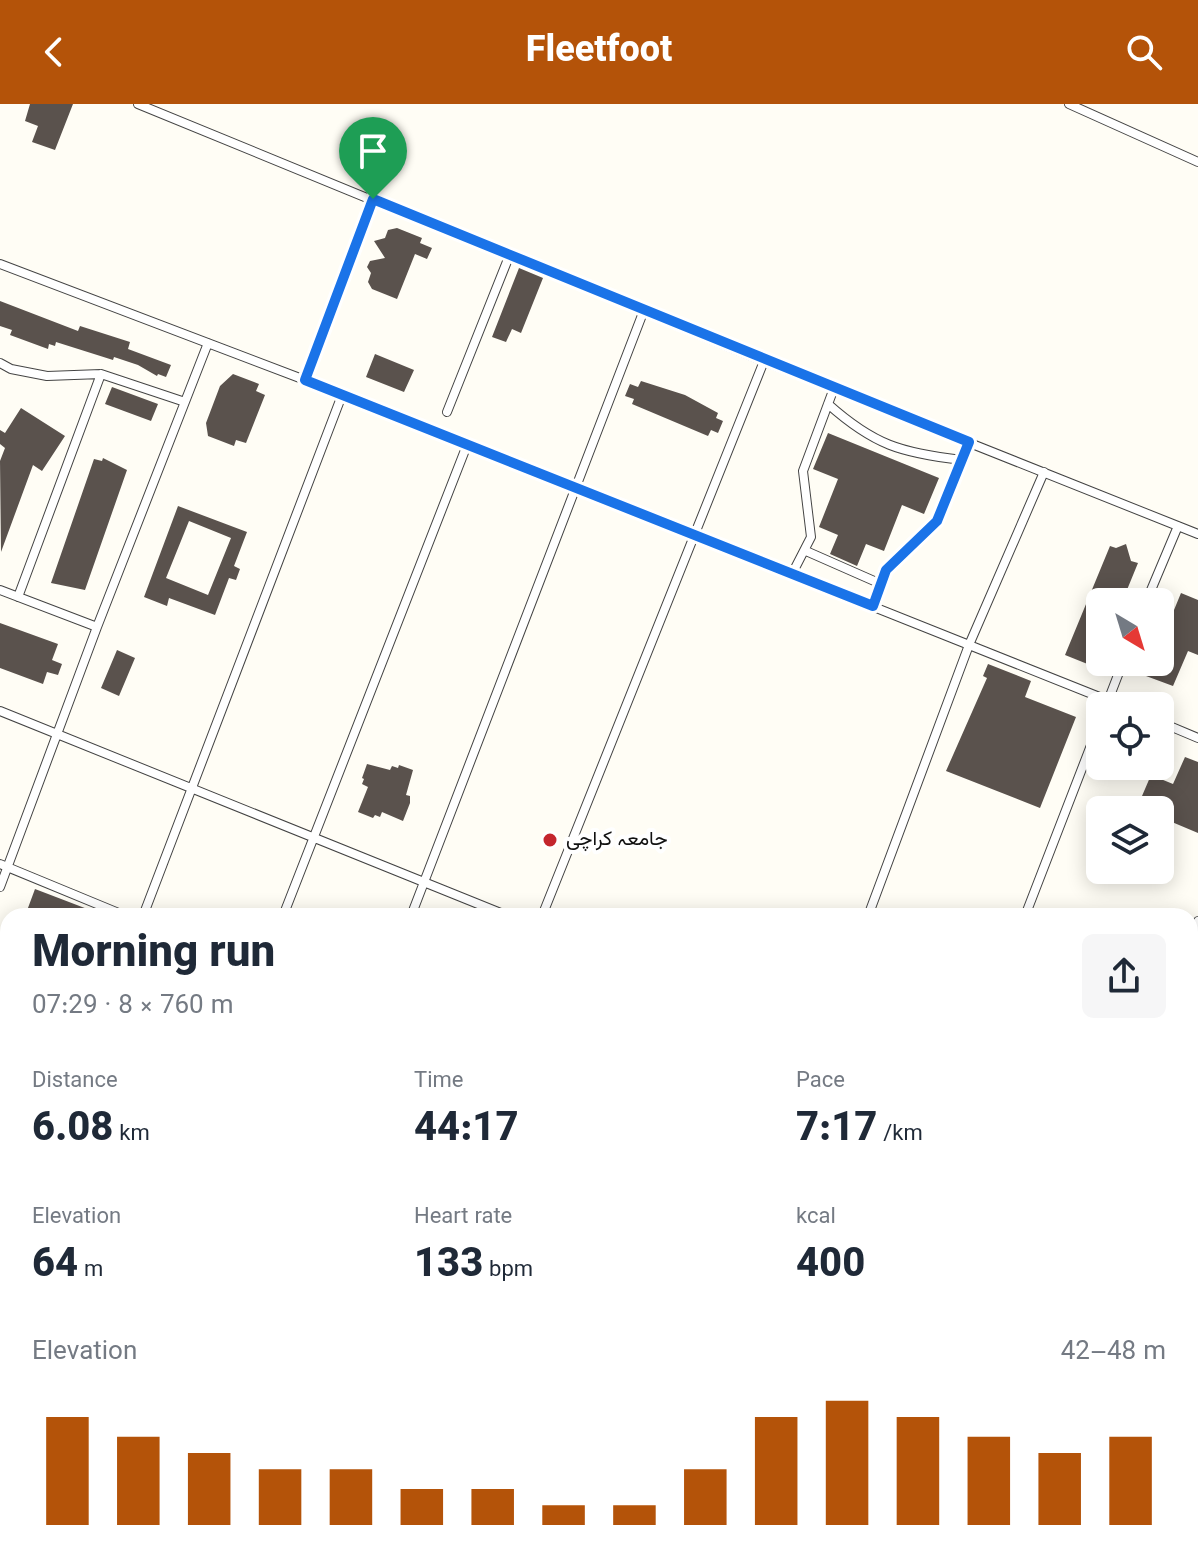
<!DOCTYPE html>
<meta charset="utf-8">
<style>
:root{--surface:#fff;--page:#f6f6f7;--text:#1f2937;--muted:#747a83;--accent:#b45309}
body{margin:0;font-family:Georgia,Vazirmatn,serif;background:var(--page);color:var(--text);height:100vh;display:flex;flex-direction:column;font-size:30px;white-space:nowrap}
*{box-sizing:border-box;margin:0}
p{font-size:26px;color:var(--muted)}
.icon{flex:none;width:44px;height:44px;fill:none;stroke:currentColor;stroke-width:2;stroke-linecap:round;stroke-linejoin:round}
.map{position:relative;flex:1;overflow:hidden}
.panel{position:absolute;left:0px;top:804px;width:1198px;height:650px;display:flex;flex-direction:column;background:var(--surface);border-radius:24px 24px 0 0;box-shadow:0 4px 20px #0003}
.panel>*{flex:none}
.needle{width:52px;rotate:142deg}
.fabs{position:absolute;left:1086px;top:484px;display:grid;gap:16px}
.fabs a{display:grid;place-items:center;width:88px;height:88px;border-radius:12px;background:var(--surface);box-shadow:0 4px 20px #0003;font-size:40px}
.pin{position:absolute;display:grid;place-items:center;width:68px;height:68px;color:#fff;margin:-82px -34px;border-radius:50% 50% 50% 0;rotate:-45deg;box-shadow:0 0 8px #0007}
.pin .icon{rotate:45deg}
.round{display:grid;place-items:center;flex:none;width:84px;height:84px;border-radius:12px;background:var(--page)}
.summary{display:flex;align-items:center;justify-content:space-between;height:136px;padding:0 32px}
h1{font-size:44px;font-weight:800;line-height:60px}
.metrics{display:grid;grid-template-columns:repeat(3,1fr);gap:12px;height:136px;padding:8px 32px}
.metrics div{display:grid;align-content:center}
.metrics b{font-size:40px;font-weight:800}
.metrics small{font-size:22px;font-weight:400}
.metrics p{font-size:22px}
.chart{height:224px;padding:16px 32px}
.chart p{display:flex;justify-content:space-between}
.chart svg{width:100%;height:144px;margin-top:8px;stroke:var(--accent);stroke-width:6}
header{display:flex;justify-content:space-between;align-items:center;height:104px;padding:0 32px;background:var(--accent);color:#fff;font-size:36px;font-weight:800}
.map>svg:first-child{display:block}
</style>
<header><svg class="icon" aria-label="back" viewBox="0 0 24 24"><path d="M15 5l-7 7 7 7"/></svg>Fleetfoot<svg class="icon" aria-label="search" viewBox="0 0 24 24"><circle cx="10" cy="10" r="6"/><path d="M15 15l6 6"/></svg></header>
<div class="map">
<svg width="1198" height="1453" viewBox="0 0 1198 1453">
<rect width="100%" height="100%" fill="#fffdf5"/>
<!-- building -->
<path fill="#5a524d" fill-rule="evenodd" d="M30,0H73L55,46L32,38L38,22L25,17Z
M397,124L422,134L420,139L432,144L427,155L415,150L397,195L372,185L368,178L371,169L367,163L370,157L385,154L374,137L385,134L388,126Z
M519,164L543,174L521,229L512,225L506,238L492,233Z
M0,197L78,227L80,222L130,238L128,245L171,261L166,273L158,270L157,272L138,261L114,253L113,256L56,238L55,242L49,240L48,245L10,231L12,226L0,222Z
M375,250L414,266L404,288L366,273Z
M233,270L259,280L256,287L265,291L246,339L236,336L234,342L208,332L206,319L220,282Z
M641,277L685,291L718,309L716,314L723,317L718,329L711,326L708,332L632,300L634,295L625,292L630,280L638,283Z
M112,283L158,300L151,317L105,300Z
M21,304L65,332L42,367L33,361L1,448L0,357L5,344L0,340V326L5,329Z
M828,329L939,374L924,410L902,401L884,447L866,440L857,462L830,450L838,431L819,423L838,375L813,365Z
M103,354L127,366L85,486L51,479L94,355L102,357Z
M178,402L247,428L234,462L240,465L236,476L229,474L215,511L169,494L167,502L144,493ZM189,417L231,434L208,491L166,474Z
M1126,440L1131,457L1138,459L1122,498H1100V551L1095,563L1065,551L1110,442L1116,444Z
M1181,489L1198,496V551L1188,547L1173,582L1146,572L1152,558H1160V540Z
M0,519L58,540L52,556L62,560L58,571L47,568L43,580L0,564Z
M117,546L135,554L119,592L101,584Z
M988,560L1031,577L1025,593L1076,613L1040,704L946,667L987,574L983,572Z
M1185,653L1198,658V729L1160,713V706H1136L1151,671L1173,680Z
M367,660L390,666L392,662L398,664L399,661L413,666L406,691L410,692V699L403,717L382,708L380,713L375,711L373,714L358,708L368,683L362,680L364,675L362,674Z
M35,785L103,811V812H25Z"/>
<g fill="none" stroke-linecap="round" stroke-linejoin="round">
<defs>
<path id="lane" d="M138,0L764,257L1198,430
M1069,0L1198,58
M0,160L305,276L1122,602
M0,259L11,265L47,272L101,270L185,298
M305,276L373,95
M828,300C874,341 901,349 962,356
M447,308L510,150
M806,447L881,480
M792,470L811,433L803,367L834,284
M0,486L97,523
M18,493L101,270
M1146,498L1178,422
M873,502L886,466L937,417L969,338
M1106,602L1123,558
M0,607L508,812
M1160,618L1198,634
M0,760L126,812
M0,783L97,523L208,239
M143,812L342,291
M283,812L467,341
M411,812L644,206
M542,812L764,257
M868,812L969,541L1044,368
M1025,812L1100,618
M1190,837L1198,817
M0,917L8,921"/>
<path id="street" d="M0,1450L24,1453"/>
</defs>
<!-- lane casing -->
<use href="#lane" stroke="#444" stroke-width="10"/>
<!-- street casing -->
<use href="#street" stroke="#444" stroke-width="18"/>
<!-- lane -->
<use href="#lane" stroke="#fff" stroke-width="8"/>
<!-- street -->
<use href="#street" stroke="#fff" stroke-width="16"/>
</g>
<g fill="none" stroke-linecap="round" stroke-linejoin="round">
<defs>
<path id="route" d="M373,95L969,338L937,417L886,466L873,502L305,276Z"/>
</defs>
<!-- route casing -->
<use href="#route" stroke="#fff" stroke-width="16"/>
<!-- route -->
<use href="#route" stroke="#1a73e8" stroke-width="10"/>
</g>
<!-- markers -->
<circle fill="#c4262e" stroke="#fff" stroke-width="3" cx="550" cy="736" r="8"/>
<g text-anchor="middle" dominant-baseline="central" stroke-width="8" stroke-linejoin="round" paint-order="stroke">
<!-- poi labels -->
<g font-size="20" fill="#111" stroke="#fff" text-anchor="start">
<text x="566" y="736">جامعہ کراچی</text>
</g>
</g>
</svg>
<div class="fabs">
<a><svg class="needle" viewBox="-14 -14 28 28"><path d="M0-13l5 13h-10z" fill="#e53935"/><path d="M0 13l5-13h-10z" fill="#747a83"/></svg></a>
<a><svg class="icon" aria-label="locate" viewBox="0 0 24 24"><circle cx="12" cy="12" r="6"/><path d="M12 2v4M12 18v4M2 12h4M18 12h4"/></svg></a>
<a><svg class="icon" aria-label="layers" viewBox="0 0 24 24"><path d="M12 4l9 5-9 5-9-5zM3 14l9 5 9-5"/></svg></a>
</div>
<div class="pin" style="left:373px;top:95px;background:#1e9e55"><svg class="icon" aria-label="arrive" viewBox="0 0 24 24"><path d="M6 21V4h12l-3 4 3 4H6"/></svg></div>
<section class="panel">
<div class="summary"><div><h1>Morning run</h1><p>07:29 · 8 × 760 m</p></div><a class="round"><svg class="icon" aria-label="share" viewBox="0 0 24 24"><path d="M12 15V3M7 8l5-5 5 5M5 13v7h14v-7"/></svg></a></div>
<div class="metrics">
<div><p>Distance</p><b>6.08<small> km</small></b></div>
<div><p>Time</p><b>44:17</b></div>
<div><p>Pace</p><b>7:17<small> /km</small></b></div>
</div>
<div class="metrics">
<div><p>Elevation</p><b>64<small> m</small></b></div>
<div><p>Heart rate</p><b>133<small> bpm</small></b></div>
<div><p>kcal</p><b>400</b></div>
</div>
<div class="chart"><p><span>Elevation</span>42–48 m</p>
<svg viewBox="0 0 160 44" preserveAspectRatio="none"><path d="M5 44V11M15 44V17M25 44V22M35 44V27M45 44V27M55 44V33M65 44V33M75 44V38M85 44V38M95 44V27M105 44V11M115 44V6M125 44V11M135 44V17M145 44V22M155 44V17"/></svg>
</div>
</section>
</div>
